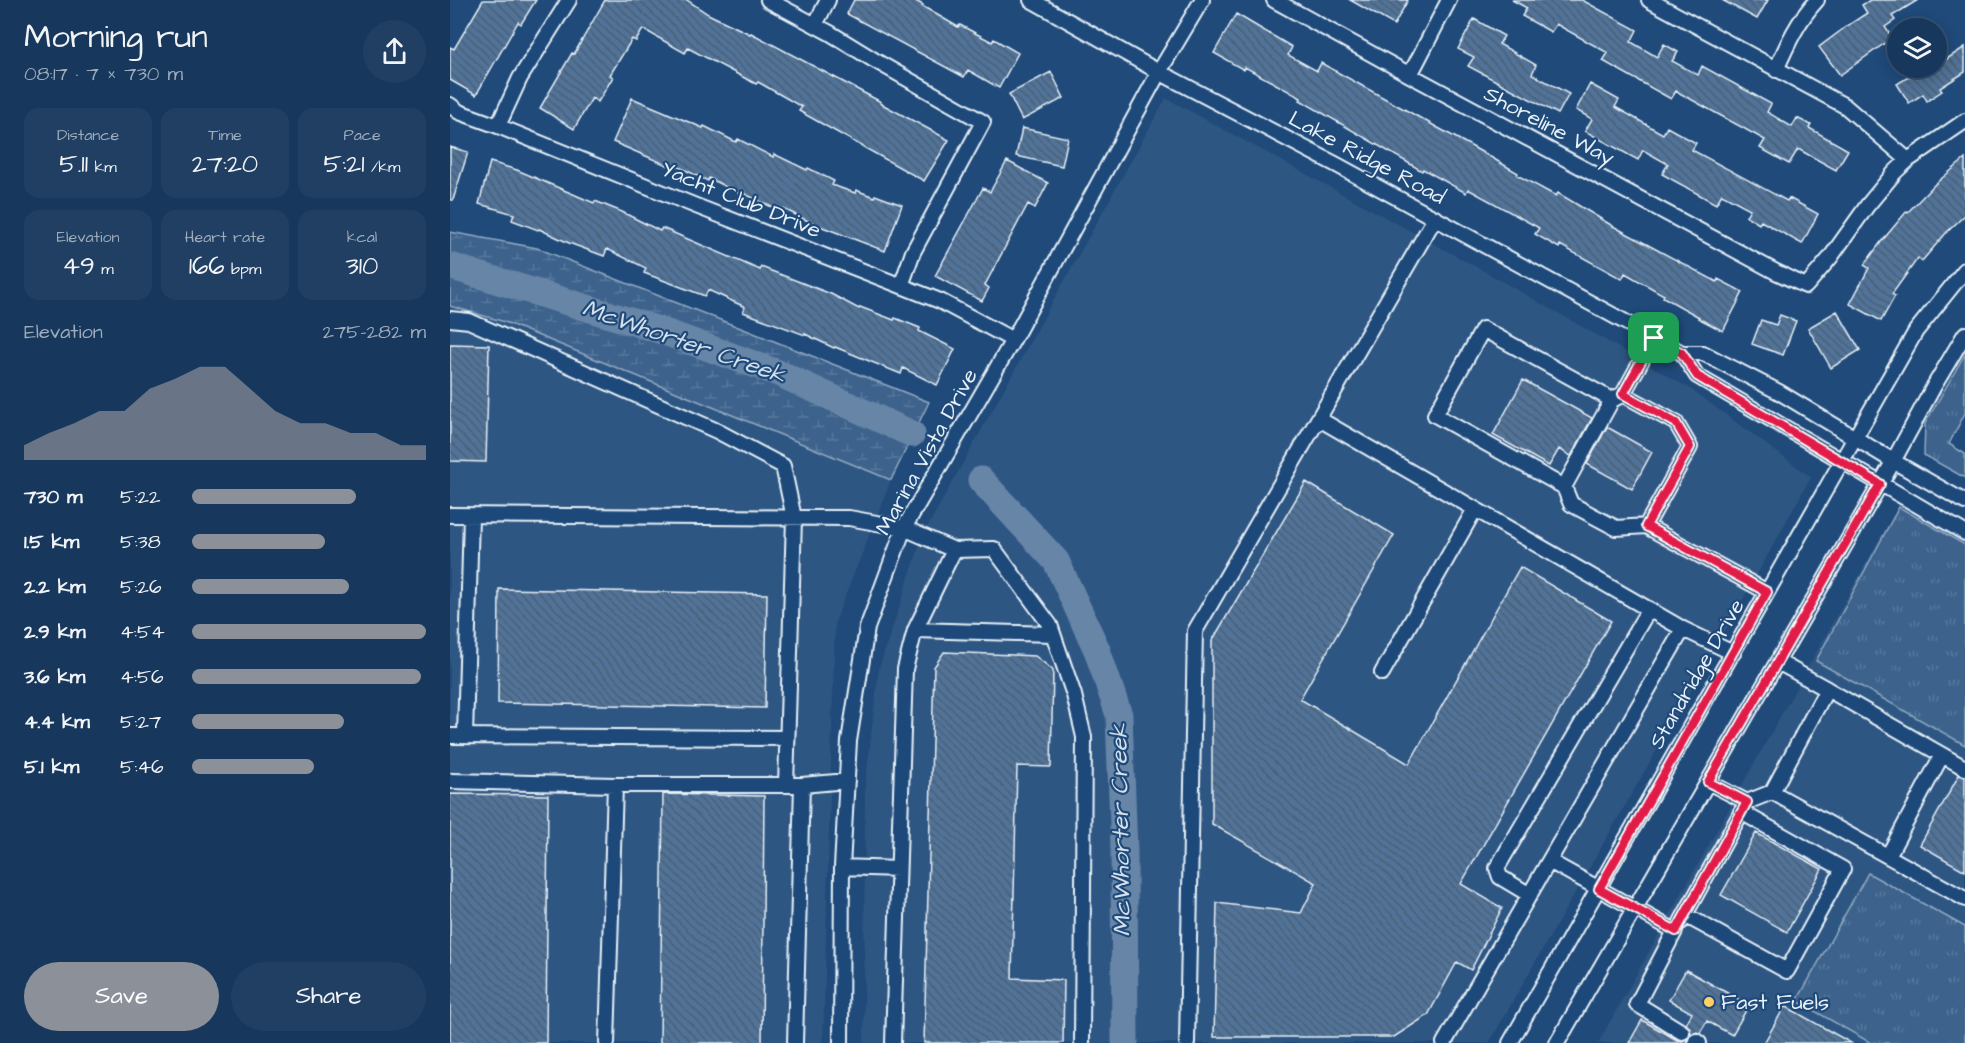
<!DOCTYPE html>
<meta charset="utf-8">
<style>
:root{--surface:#17385c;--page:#203f62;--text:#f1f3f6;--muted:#9eacbb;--line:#365272;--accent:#8c9099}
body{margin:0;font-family:"Architects Daughter",sans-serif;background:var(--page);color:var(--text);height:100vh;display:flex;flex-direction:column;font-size:22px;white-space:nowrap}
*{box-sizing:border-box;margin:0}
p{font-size:20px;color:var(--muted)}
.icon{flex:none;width:33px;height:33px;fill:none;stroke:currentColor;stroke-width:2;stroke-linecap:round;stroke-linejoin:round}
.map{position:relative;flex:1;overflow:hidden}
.drawer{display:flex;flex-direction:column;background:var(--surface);width:450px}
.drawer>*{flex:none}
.buttons{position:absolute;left:1437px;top:18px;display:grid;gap:12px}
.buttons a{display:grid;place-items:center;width:60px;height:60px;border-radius:50%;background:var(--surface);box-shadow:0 3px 15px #0003,0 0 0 2px var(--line);font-size:30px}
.pin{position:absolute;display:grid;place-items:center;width:51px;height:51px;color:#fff;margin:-26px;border-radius:12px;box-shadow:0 3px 9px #0006}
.round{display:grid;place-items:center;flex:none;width:63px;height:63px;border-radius:32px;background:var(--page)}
.headline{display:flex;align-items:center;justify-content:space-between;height:102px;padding:0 24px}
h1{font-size:33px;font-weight:600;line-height:45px}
.stats{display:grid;grid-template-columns:repeat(3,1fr);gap:9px;height:102px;padding:6px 24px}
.stats div{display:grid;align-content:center;border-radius:15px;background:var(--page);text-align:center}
.stats b{font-size:26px;font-weight:600}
.stats small{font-size:16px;font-weight:400}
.stats p{font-size:16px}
.chart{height:168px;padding:12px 24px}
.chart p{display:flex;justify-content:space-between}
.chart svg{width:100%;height:108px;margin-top:6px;fill:var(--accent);opacity:.7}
.action{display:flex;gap:12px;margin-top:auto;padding:12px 24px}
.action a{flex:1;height:69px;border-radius:36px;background:var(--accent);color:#fff;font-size:24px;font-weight:600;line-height:69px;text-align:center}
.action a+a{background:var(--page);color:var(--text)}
ul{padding:0 24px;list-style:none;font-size:20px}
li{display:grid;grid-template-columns:96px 72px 1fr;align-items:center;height:45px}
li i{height:15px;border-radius:8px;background:var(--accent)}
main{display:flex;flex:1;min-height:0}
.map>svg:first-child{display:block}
</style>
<main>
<section class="drawer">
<div class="headline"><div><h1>Morning run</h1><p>08:17 · 7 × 730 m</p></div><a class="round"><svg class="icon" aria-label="share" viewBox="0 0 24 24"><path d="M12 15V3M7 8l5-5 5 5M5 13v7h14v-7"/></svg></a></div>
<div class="stats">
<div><p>Distance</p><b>5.11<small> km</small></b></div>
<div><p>Time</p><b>27:20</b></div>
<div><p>Pace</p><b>5:21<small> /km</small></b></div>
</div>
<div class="stats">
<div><p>Elevation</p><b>49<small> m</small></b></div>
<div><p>Heart rate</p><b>166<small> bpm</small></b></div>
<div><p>kcal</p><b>310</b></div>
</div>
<div class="chart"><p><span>Elevation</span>275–282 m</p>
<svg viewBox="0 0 160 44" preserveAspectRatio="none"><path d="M0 44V38L10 33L20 29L30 24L40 24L50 15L60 11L70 6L80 6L90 15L100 24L110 29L120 29L130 33L140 33L150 38L160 38V44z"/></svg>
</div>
<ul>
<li><b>730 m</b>5:22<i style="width:70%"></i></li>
<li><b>1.5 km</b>5:38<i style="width:57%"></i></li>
<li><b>2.2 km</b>5:26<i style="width:67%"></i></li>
<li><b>2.9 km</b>4:54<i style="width:100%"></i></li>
<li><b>3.6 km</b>4:56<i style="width:98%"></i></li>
<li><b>4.4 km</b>5:27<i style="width:65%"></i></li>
<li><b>5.1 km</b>5:46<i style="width:52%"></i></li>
</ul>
<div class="action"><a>Save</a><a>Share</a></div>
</section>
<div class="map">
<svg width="1515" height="1043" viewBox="0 0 1515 1043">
<defs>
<pattern id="grass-tufts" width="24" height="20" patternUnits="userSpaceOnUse" patternTransform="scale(1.5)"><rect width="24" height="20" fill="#3c628c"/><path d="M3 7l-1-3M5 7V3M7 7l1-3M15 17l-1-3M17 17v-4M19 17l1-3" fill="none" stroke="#58799d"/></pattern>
<pattern id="wetland-marsh" width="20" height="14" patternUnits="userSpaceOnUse" patternTransform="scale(1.5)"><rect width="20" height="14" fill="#3c628c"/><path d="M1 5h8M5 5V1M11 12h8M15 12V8" fill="none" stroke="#58799d"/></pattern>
<pattern id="building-back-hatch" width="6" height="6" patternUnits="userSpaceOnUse" patternTransform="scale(1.5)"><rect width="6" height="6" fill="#517399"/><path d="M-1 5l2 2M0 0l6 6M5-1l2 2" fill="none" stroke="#4c5e72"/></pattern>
</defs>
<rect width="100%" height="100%" fill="#1f4a7a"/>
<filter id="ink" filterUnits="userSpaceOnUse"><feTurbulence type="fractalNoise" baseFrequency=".0167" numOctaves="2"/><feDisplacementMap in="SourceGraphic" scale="12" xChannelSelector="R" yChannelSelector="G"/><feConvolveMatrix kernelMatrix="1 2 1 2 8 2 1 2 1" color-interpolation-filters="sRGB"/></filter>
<g filter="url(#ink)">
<!-- built -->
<path fill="#2e5683" d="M716,98L1034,271L1239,388L1361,477L1286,612L1039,1043H414L415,787L429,668L473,535Z
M0,306L55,322L441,480L385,622L373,1043H0Z
M1443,515L1515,556V1043H1148Z"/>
<!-- grass -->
<path fill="url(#grass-tufts)" stroke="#92aac2" stroke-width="1.5" d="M1515,354V413L1499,444L1515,454V478L1474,455L1475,424Z
M1449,507L1515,545V745L1366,661Z
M1418,873L1515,927V1043H1421L1347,1001Z"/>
<!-- wetland -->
<path fill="url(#wetland-marsh)" stroke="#92aac2" stroke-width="1.5" d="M0,232L87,248L479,402L441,480L55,322L0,306Z"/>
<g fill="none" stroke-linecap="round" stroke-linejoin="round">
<!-- river -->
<path stroke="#6685a7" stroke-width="27" d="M0,266L209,330L328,373L462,434
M531,480L606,561L647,650L669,715L674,851L675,1043"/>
</g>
<!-- building -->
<path fill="url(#building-back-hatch)" stroke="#e8f1f8" stroke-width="1.5" d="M33,0H86L71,24L68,22L26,95L0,80V47L4,49Z
M155,0H237L258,14L300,34L301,33L431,102L430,103L499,140L474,181L349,111L352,107L308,82L306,84L238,48L235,53L193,29L186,41L182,39L160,75L163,77L148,102L142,98L124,129L90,108L122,53L124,54Z
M404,0H464L473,5L472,6L508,27L510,25L542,42L544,39L568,53L549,88L518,70L514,77L397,14Z
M900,0H958L944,25Z
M1062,0H1132L1187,30L1181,42L1207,57L1214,44L1228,52L1222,61L1248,75L1252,66L1321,104L1317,112L1342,127L1347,118L1361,125L1359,128L1398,150L1386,170L1348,149L1339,164L1310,148L1315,140L1226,91L1221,99L1153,61L1158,53L1106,24L1101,32L1072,16L1077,8Z
M1272,0H1318L1307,19Z
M1420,0H1468L1442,16L1445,20L1435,27L1442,38L1390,75L1369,47L1397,26L1417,13L1412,5Z
M786,14L842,47L838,55L867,71L871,63L1037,155L1068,173L1067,175L1106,196L1108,193L1161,225L1267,282L1268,279L1293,292L1273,331L1248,318L1249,317L1213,297L1214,295L1175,273L1172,279L1110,245L1109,248L1085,234L1089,228L1018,189L1016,193L973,169L972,171L850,100L851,98L795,67L794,70L764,53Z
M1024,19L1054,36L1049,44L1086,65L1082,74L1119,94L1108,114L1018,66L1024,57L1008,49Z
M1515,47V72L1490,88L1492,91L1477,101L1473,94L1459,103L1447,84L1473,68H1486V66Z
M601,72L614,98L572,120L559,94Z
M1140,84L1169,100L1165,107L1213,134L1217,127L1246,143L1242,150L1337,201L1339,198L1368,214L1352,244L1311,221L1309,224L1296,216L1300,209L1272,194L1266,204L1212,174L1218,164L1193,150L1188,160L1135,131L1142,119L1126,110Z
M182,98L253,128L254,126L286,142L288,139L323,157L324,154L357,170L358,168L384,181L382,185L405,193L406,190L424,197L425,195L452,205L435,251L362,223L330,207L328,210L293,193L292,195L259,178L258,181L225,165L224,168L163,142Z
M572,128L618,138L612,166L566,156Z
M0,147L18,152L3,200H0Z
M1515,159V215L1496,233L1472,261L1468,258L1442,294L1445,296L1431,321L1400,304L1419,268L1414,265L1431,242L1457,211L1458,212L1485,184Z
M557,161L598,183L585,208L578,204L535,285L539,288L532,301L485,276L533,188L540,192Z
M40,162L67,170L144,203L145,201L172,212L210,231L212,228L310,270L311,267L381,294L409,309L410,307L444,320L445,318L470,328L469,331L505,349L487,385L453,368L451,374L385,347L384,348L355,334V335L293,312L295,307L258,290L255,296L194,273L196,268L157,249L154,256L119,243L89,229L88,230L62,220L64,214L29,204Z
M1387,311L1410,350L1381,368L1358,328Z
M1330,315L1346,321L1333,355L1302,344L1311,320L1326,325Z
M0,344L39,345L36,462L0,461Z
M1073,380L1142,418L1121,456L1109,449L1099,466L1043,435Z
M1157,427L1202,452L1182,489L1137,464Z
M856,482L944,535L850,699L959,764L1070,567L1161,621L1011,884L1052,908L1021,970L1007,962L978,1015L944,1037H764L767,903L851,913L866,883L762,824V641Z
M49,589L317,594L315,708L48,703Z
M494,652L585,656L603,670L601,767L567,766L562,978L614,980L613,1043H474L484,667Z
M1509,775L1515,777V871L1470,845Z
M0,794L98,795L96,1043H0Z
M213,794L314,796L312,1043H210Z
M1306,833L1372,869L1337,932L1271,895Z
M1236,970L1299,1005L1282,1035L1257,1021L1250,1033L1246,1032L1241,1034L1240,1028L1236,1024L1242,1013L1219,1000Z
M1335,1006L1401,1043H1314Z
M1192,1020L1227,1040L1232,1041L1237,1039V1043H1179Z"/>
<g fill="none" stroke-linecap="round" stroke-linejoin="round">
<defs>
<path id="minor" d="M318,0L380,33L424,60L533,122L463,252L451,286
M581,0L709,72L887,165L1232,353L1247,376L1515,533
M824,0L960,75L1326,272L1356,286L1380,258L1417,206L1445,172L1458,160L1515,121
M1199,0L1395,106L1458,160
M365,25L378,0
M1326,70C1337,45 1348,20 1367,0
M960,75L999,0
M0,105L9,112L48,126L246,206L490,301L563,340
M48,126L70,78L119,0
M0,319L19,321L267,431L333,466L344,518L336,785
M1232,353H1253L1329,392L1443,461L1515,502
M1162,400L1033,329L985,415L1114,487L1121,504L1166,528L1196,526L1240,447L1226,423L1173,394
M869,419L1233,629L1283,653
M1114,487L1162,400L1173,394L1204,338
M0,515L399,518L454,528L504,550L465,630L455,669L443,1043
M1196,526L1317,592
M504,550L544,549L600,625L624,695L634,737L632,1043
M465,630L603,634
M932,673L1025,509
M1377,689L1515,768
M0,736L337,738
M15,736L21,516
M0,781L165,785H352L397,781
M1322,792L1515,899
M1297,802L1322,792L1377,689L1328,662
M1438,856L1492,755
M1099,861L1225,931L1187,1004L1232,1032
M392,867L448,869
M1080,895L1050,877L1047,868L1199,609
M1235,915L1337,971L1393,869L1291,812
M1231,922L1297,802L1258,782
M1246,1041L1249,1043
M157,1043L165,785
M345,1043L352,785
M391,1043L392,867L399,741L417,628L454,528L563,340L709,72L752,0
M737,1043L745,631L985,218
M994,1043L1233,629
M1060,1043L1466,331L1515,270
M1107,1043L1439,469L1484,386L1515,334"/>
</defs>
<!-- minor casing -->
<use href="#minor" stroke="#e8f1f8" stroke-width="18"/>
<!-- minor -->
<use href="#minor" stroke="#1f4a7a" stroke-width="14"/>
</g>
</g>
<g fill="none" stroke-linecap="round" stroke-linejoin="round" filter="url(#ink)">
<defs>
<path id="route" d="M1204,338L1232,353L1247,376L1430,484L1258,782L1297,802L1226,931L1149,889L1317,592L1196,526L1240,447L1226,423L1173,394Z"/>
</defs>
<!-- route casing -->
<use href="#route" stroke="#fff" stroke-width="12"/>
<!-- route -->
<use href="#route" stroke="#e11d48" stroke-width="8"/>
</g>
<!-- markers -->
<circle fill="#ffd166" stroke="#1f4a7a" stroke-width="2" cx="1259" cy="1002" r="6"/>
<g text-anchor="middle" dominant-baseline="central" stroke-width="4.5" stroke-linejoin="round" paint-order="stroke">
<!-- street labels -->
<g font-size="22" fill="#e8f1f8" stroke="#1f4a7a">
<text transform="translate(1099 126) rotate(28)">Shoreline Way</text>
<text transform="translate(917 158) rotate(28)">Lake Ridge Road</text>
<text transform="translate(291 200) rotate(22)">Yacht Club Drive</text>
<text transform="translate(477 452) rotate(-61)">Marina Vista Drive</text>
<text transform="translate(1247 674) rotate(-60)">Standridge Drive</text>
</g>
<!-- poi labels -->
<g font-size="22" fill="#e8f1f8" stroke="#1f4a7a" text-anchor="start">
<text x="1271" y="1002">Fast Fuels</text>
</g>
<!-- water labels -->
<g font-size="24" font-style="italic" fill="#d4e1ec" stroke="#1f4a7a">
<text transform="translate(234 342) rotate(19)">McWhorter Creek</text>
<text transform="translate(671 830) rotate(-91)">McWhorter Creek</text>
</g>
</g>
</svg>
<div class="buttons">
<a><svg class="icon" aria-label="layers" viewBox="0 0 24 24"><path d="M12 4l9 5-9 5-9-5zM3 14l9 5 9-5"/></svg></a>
</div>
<div class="pin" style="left:1204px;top:338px;background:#1e9e55"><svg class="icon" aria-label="arrive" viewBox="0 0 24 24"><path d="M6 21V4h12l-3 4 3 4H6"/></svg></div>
</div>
</main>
